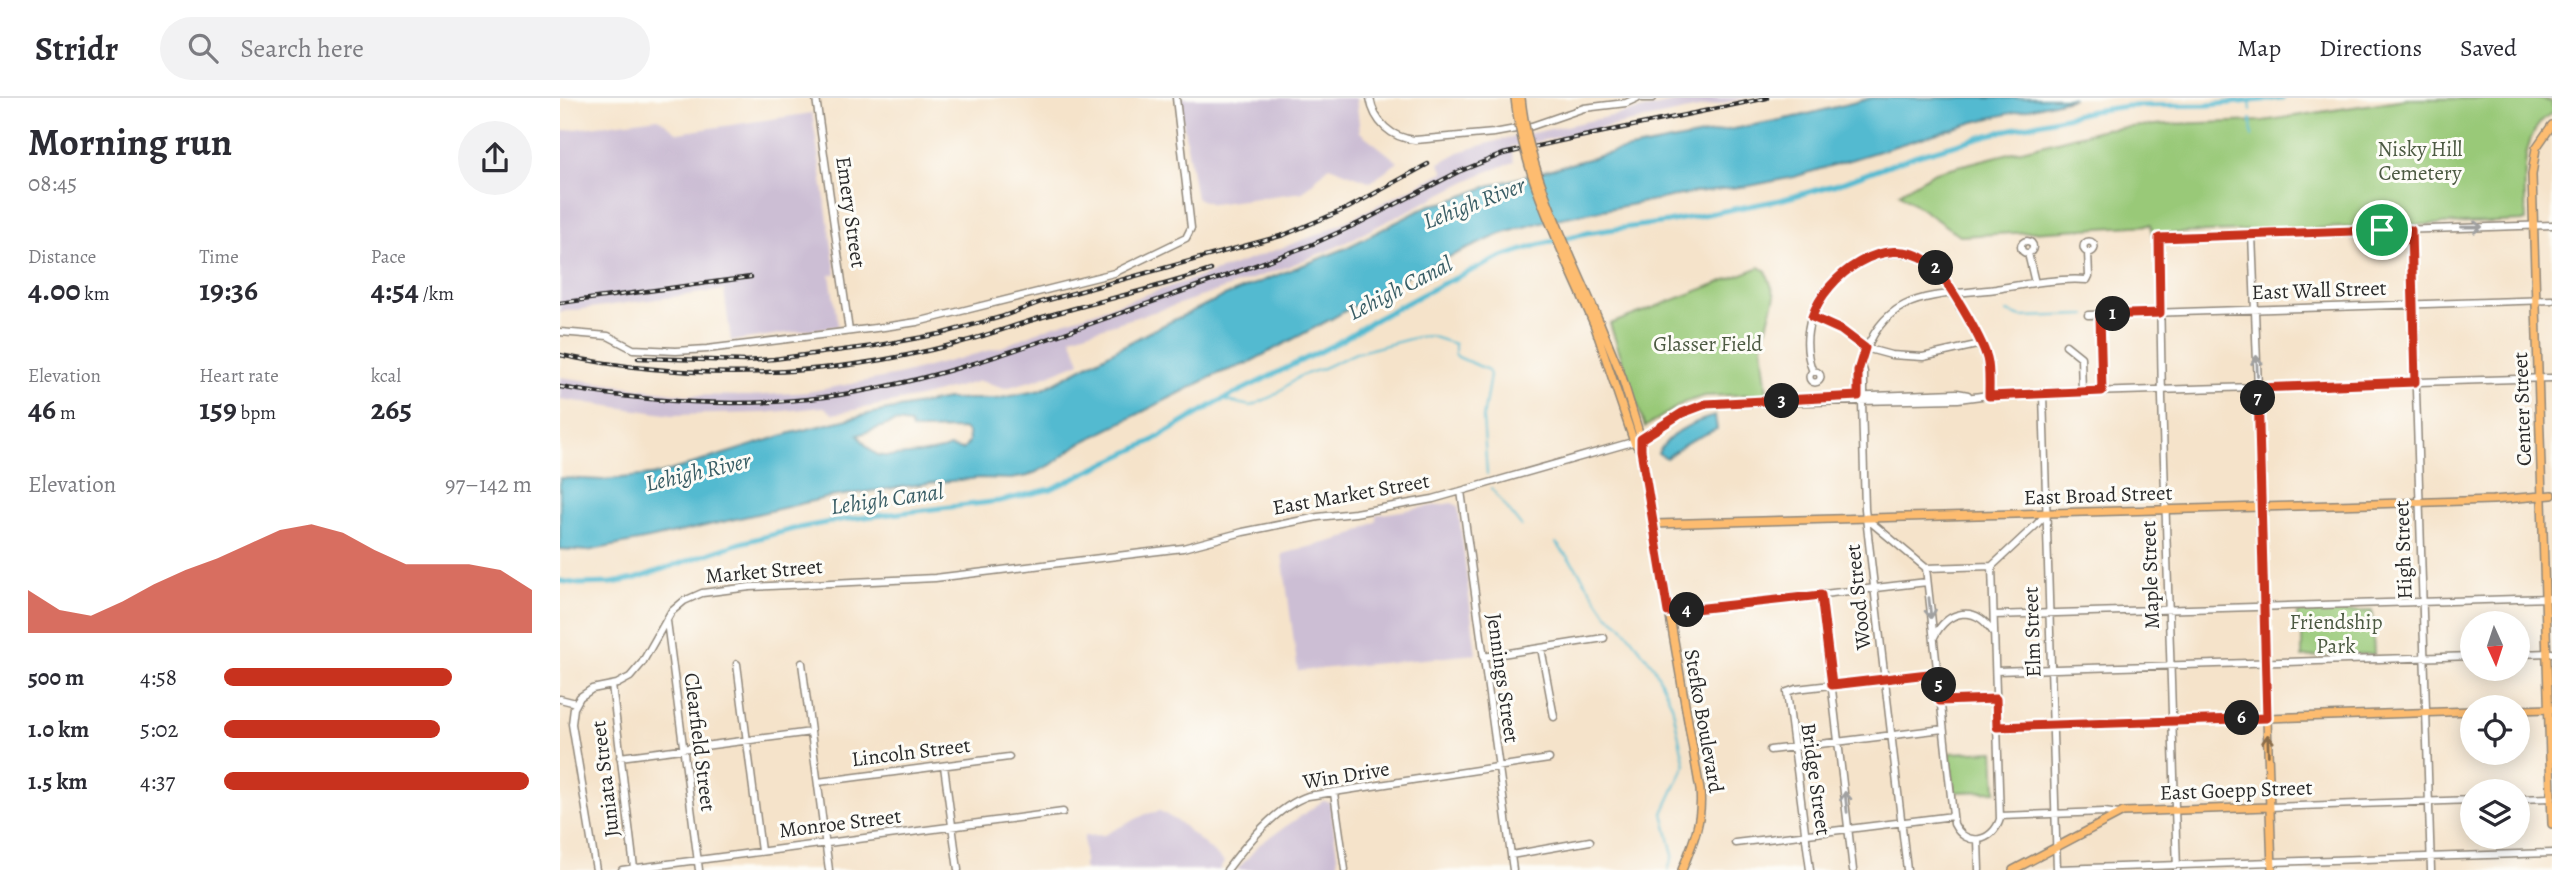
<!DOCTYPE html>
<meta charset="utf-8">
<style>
:root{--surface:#fff;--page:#f2f2f3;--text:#2b2b33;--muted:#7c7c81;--line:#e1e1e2;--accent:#c8321e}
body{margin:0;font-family:Alegreya,serif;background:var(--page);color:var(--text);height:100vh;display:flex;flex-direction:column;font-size:26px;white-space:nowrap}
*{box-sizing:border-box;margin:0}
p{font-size:23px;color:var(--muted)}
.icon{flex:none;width:38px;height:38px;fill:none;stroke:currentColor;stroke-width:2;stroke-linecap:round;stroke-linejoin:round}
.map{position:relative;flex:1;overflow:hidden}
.drawer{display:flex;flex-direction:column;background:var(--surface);width:560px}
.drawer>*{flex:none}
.needle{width:46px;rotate:177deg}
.tools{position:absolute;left:1900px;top:513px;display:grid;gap:14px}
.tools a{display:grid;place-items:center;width:70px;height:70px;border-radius:50%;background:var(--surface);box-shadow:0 4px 18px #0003;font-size:35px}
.pin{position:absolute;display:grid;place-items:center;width:60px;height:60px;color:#fff;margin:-30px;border:4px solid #fff;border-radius:50%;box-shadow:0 2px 7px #0007}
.km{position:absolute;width:35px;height:35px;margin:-18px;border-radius:50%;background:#222;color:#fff;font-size:19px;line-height:35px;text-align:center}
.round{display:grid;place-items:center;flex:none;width:74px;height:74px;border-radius:37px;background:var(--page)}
.overview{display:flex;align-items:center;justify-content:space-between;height:119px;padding:0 28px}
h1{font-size:38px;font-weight:600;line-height:52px}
.stats{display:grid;grid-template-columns:repeat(3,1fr);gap:10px;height:119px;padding:7px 28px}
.stats div{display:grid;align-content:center}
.stats b{font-size:30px;font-weight:600}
.stats small{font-size:19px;font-weight:400}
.stats p{font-size:19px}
.chart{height:196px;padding:14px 28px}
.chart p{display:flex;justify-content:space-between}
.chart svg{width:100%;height:126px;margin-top:7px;fill:var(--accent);opacity:.7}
ul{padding:0 28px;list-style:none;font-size:23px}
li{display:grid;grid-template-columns:112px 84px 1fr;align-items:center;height:52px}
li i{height:18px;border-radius:9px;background:var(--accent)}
header{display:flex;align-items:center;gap:42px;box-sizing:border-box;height:98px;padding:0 35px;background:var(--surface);border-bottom:2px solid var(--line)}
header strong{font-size:33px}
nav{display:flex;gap:38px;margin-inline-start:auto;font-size:24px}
.search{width:490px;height:63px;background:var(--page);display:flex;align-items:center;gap:18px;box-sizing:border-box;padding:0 24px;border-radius:38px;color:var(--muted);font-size:26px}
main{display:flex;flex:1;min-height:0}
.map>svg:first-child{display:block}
</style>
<header>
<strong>Stridr</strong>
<div class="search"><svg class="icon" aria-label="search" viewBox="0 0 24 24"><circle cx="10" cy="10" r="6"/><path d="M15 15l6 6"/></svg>Search here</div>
<nav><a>Map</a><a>Directions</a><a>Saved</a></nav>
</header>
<main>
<section class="drawer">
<div class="overview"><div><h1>Morning run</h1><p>08:45</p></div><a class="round"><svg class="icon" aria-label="share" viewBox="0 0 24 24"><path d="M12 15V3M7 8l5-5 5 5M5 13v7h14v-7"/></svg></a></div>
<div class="stats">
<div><p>Distance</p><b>4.00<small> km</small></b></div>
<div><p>Time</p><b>19:36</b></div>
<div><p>Pace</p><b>4:54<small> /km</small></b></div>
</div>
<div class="stats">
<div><p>Elevation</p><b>46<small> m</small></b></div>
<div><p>Heart rate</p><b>159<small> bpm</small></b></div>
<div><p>kcal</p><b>265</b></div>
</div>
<div class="chart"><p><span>Elevation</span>97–142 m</p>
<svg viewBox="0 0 160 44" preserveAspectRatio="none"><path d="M0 44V29L10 36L20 38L30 33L40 27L50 22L60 18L70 13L80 8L90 6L100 9L110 15L120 20L130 20L140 20L150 22L160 29V44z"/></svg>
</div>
<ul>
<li><b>500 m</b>4:58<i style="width:74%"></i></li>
<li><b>1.0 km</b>5:02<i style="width:70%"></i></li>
<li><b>1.5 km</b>4:37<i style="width:99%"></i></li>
</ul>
</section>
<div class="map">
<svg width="1992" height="772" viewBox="0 0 1992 772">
<rect width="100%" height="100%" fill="#fdfcf7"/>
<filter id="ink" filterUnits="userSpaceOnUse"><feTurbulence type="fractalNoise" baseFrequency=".0143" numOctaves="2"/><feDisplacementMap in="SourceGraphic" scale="14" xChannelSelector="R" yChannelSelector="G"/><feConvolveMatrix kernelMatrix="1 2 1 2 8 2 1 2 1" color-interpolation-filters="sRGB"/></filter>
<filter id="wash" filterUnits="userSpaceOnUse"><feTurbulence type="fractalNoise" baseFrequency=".00686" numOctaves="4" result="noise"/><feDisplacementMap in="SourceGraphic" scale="28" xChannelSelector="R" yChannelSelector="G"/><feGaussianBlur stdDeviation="1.57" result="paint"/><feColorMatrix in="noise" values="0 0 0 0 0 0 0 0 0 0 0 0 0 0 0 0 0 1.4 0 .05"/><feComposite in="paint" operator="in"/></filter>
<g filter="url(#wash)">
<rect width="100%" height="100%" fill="#f5e3ca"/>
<!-- industrial -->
<path fill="#ccbed4" d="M619,0H796L800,34L838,64L811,84L769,68L743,94L652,106L636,100Z
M1135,0H1187L951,49L954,64L921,76L776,149L724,170L613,208L511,239L520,264L478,281L445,290L420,283L359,299L273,316L264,309L204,315L112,317L0,301V279L127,297L190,298L248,294L338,277L442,249L489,229L669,169L762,135L884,74L879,65L899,54L940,42Z
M252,15L276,176L270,177L278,228L171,243L164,192L0,214V33L98,20L118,35Z
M892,405L898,408L916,556L738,573L722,456L788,439L817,423L816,417Z
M763,703L770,704L779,772H677L700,746Z
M600,713L620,725L664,764L660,772H524V738L544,737L586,716Z"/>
<!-- green -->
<path fill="#99c978" stroke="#627a52" stroke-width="2" d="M1975,0L1992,4V15C1957,35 1965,89 1966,123L1592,136L1591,127L1400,138L1339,95L1375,74L1544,31L1608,26L1703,23L1845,1Z
M1200,169L1206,173L1215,198L1202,247L1207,296L1145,298L1125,304L1085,329L1050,226Z
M1812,513L1814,556L1742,559V534H1738L1737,515Z
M1434,653L1436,693L1394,694L1390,655Z"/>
<!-- water -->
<path fill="#53bad0" stroke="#3f727e" stroke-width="2" fill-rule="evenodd" d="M1312,0H1514L1414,24L1234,79L1189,88L1137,94L985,123L941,136L850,176L771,221L686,266L657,276L517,347L491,367L468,378L451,381L420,380L370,385L270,399L89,441L27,453L0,451V380L42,382L100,376L231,335L313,315L387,301H436L481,292L593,232L662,199L784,151L870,107L887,104L929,88L1054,54L1240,18ZM335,324L350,326L352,331L358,332L403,331L408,335L409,344L403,352L389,349C381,355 326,360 318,357C308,353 304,344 298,337Z
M1155,318L1157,331L1128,344L1106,360L1098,355C1110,334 1132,324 1155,318Z"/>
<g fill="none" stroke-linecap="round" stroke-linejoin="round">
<!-- stream -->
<path stroke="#53bad0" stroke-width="2" d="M1690,4L1691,12
M1691,21L1692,39
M1447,214L1461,219L1527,217
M662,302L691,308L713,298L740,278L761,271L796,255L857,239L870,238L895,246V256L898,259L928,272L930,277L923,320L927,376
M931,390L961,428
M996,445L1015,468L1047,516L1062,528L1094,569L1112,607L1125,667L1103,715L1113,757L1108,772"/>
<!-- canal -->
<path stroke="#53bad0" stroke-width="5" d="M0,483L19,486L52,485L74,481L177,446L233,431L281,422L440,403L491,391L592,343L656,305L777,245L816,221L880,187L942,159L978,147L1026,135L1107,124L1220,102L1281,85L1354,58L1439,34L1532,13L1567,8L1648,7L1723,0"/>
</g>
</g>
<g filter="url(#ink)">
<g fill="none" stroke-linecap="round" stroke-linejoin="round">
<defs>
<path id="minor" d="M256,0L289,233
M810,0C814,24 831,40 855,42L934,35L972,28L1024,10L1066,5L1077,0
M1083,0H1093
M1851,132L1871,772
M1692,136L1698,290L1700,410
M1461 149a6 6 0 1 1 12 0a6 6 0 1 1-12 0Z
M1523.5 149a5.5 5.5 0 1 1 11 0a5.5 5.5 0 1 1-11 0Z
M1468,155L1475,185
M1528,217L1992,202
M1540,217L1542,293
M1252,219L1281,232L1305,250L1331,257L1363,259L1421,246
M0,234L48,238L73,251L116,253L147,251L324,229L357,224L554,175L626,140L631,130L616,0
M1506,247L1521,259L1522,294
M1301,265L1304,274V300
M1249.5 279a5.5 5.5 0 1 1 11 0a5.5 5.5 0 1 1-11 0Z
M1253,274C1231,220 1275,162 1328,156C1343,154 1357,155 1370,164C1384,174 1390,193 1399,208C1421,244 1429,254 1429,297
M1483,296L1497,772
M1245,302L1256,300L1397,295L1408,297
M1302,304L1305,411L1347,772
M1302,304C1293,292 1298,276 1302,263C1325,191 1374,199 1436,191C1467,186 1497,180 1527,182L1529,178L1528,154
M901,393L953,772
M1307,421L1366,470L1394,726C1406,750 1433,744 1440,721L1432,468L1476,427L1486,416
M1366,470L1432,468
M1261,497L1293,772
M1108,514L1367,484
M1434,517L1992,500
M107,523L139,772
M1374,539C1388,512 1415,506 1433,534
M981,550L994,619
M1958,556L1992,555
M923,559L1044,540
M242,565L269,772
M177,566L201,753
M1436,573L1913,558
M52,587L74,770
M0,601L16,605
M1380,603L1436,601
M1437,629L1707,620
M1210,652L1383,631
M60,659L251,634
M384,668L398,772
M258,684L449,659
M774,695L785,772
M1958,701L1992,700
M1709,709L1913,702
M1440,718L1544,714L1559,716
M1418,742L1419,772
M1175,745L1393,718
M951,757L1030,743
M1497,771L1992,755
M36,772L12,626L14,610L20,599L32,591L57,586L70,579L82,565L111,514L124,503L142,495L190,489L375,480L623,450L683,434L758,419L795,415L873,401L1083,341L1122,315L1146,306L1398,301L1429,297L1992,280
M62,772L503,714
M667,772C686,746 718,708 748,698L989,661
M1250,772L1227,594L1236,591L1377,575
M1617,772L1602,300L1599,140L1992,127"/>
<path id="major" d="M1992,27L1976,50L1972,77L1992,726
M1039,223L1062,279L1081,341V352L1140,692C1143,722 1133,745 1122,772
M1034,226L1074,344L1080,352
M1700,410L1712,772
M1094,426L1811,406L1933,402L1992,397
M1958,612L1991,611
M1707,620L1913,613
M1453,772L1563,714L1709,709"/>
</defs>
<!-- minor casing -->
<use href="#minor" stroke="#90877a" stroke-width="9"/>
<!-- major casing -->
<use href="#major" stroke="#90877a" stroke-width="10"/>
<!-- minor -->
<use href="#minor" stroke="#fff" stroke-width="6"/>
<!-- major -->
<use href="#major" stroke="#fdbc70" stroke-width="7"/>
<defs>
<path id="rail" d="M0,205L191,179
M0,257C131,284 266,280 395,246C430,237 463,224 497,215C548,201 600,189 651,172
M78,260L185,263L214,261L314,248L380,236L441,219L481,204L724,137L788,110L868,66
M0,289C82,303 165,310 248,301C351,290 447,256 544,221C614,196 684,172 753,146L799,125L898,74L943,56L1000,43L1207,0"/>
</defs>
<!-- rail casing -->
<use href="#rail" stroke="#2b2b2b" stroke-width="4.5"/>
<!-- rail -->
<use href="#rail" stroke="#fdfcf7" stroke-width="2" stroke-dasharray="5" stroke-linecap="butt"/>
<defs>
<path id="major-bridge" d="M955,0C963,79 1003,153 1034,226
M961,0C969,78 1009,152 1039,223"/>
</defs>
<!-- major-bridge casing -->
<use href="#major-bridge" stroke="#90877a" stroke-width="10" stroke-linecap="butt"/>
<!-- major-bridge -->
<use href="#major-bridge" stroke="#fdbc70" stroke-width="7"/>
</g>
<!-- one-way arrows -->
<defs><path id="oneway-shaft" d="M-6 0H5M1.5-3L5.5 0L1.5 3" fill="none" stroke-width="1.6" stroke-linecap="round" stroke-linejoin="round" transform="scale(1.75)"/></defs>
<g stroke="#a0a0a0">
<use href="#oneway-shaft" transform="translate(1912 129) rotate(-1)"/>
<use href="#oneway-shaft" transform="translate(1697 268) rotate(-93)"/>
<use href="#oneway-shaft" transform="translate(1370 510) rotate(84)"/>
<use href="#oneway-shaft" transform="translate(1286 704) rotate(-96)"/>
</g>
<use stroke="#8a6c4a" href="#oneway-shaft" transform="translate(1708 647) rotate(-92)"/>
</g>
<g fill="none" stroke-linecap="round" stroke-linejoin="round" filter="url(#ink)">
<defs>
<path id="route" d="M1822,132H1851L1855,284L1698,290L1707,620L1437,629L1436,601L1380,603L1377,575L1272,587L1261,497L1108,514L1081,352V341L1122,315L1146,306L1298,298V273L1305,250L1281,232L1252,219C1266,177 1325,134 1368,163C1383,173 1422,241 1427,260C1430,271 1429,285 1429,298L1542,293L1540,217L1600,215L1599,140Z"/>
</defs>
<!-- route casing -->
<use href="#route" stroke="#fff" stroke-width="14"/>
<!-- route -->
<use href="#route" stroke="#c8321e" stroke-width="9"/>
</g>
<g text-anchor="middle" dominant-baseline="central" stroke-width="6" stroke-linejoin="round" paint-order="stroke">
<!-- park labels -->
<g font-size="21" fill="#4c5a42" stroke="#fdfcf7">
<text x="1860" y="51">Nisky Hill<tspan x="1860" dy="24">Cemetery</tspan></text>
<text x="1148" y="246">Glasser Field</text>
<text x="1776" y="524">Friendship<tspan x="1776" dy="24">Park</tspan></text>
</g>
<!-- street labels -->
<g font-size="21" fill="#2b2b2b" stroke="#fdfcf7">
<text transform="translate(291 114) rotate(82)">Emery Street</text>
<text transform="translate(1759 192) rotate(-2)">East Wall Street</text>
<text transform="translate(1962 311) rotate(-92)">Center Street</text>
<text transform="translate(791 396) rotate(-10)">East Market Street</text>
<text transform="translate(1538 397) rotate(-2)">East Broad Street</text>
<text transform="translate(1843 452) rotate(-92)">High Street</text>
<text transform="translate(204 473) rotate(-5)">Market Street</text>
<text transform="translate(1590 477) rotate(-92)">Maple Street</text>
<text transform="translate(1298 499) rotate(-96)">Wood Street</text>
<text transform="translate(1472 534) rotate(-92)">Elm Street</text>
<text transform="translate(943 580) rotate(82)">Jennings Street</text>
<text transform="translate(1144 623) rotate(80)">Stefko Boulevard</text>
<text transform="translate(140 644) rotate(83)">Clearfield Street</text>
<text transform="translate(351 654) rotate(-7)">Lincoln Street</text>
<text transform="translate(786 677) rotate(-9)">Win Drive</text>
<text transform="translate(45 681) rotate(-97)">Juniata Street</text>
<text transform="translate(1256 681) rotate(82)">Bridge Street</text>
<text transform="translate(1676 692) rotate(-2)">East Goepp Street</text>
<text transform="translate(280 725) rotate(-7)">Monroe Street</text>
</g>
<!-- water labels -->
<g font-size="23" font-style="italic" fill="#395d65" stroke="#fdfcf7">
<text transform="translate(914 105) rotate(-21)">Lehigh River</text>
<text transform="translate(840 190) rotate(-27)">Lehigh Canal</text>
<text transform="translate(138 374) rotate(-13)">Lehigh River</text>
<text transform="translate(327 401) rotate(-8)">Lehigh Canal</text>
</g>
</g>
</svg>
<div class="tools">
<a><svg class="needle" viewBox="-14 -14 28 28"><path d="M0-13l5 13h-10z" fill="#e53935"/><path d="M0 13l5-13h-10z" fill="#7c7c81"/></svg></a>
<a><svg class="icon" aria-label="locate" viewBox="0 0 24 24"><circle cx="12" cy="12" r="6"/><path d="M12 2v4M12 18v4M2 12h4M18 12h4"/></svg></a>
<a><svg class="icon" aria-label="layers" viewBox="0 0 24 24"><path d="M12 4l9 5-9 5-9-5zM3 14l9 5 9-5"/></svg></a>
</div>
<div class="pin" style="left:1822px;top:132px;background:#1e9e55"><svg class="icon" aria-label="arrive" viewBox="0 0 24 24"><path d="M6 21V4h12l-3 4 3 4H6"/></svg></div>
<b class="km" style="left:1553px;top:216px">1</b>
<b class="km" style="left:1376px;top:170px">2</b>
<b class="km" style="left:1222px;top:303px">3</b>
<b class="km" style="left:1127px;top:512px">4</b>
<b class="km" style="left:1379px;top:587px">5</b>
<b class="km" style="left:1682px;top:620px">6</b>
<b class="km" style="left:1698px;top:300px">7</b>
</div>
</main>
